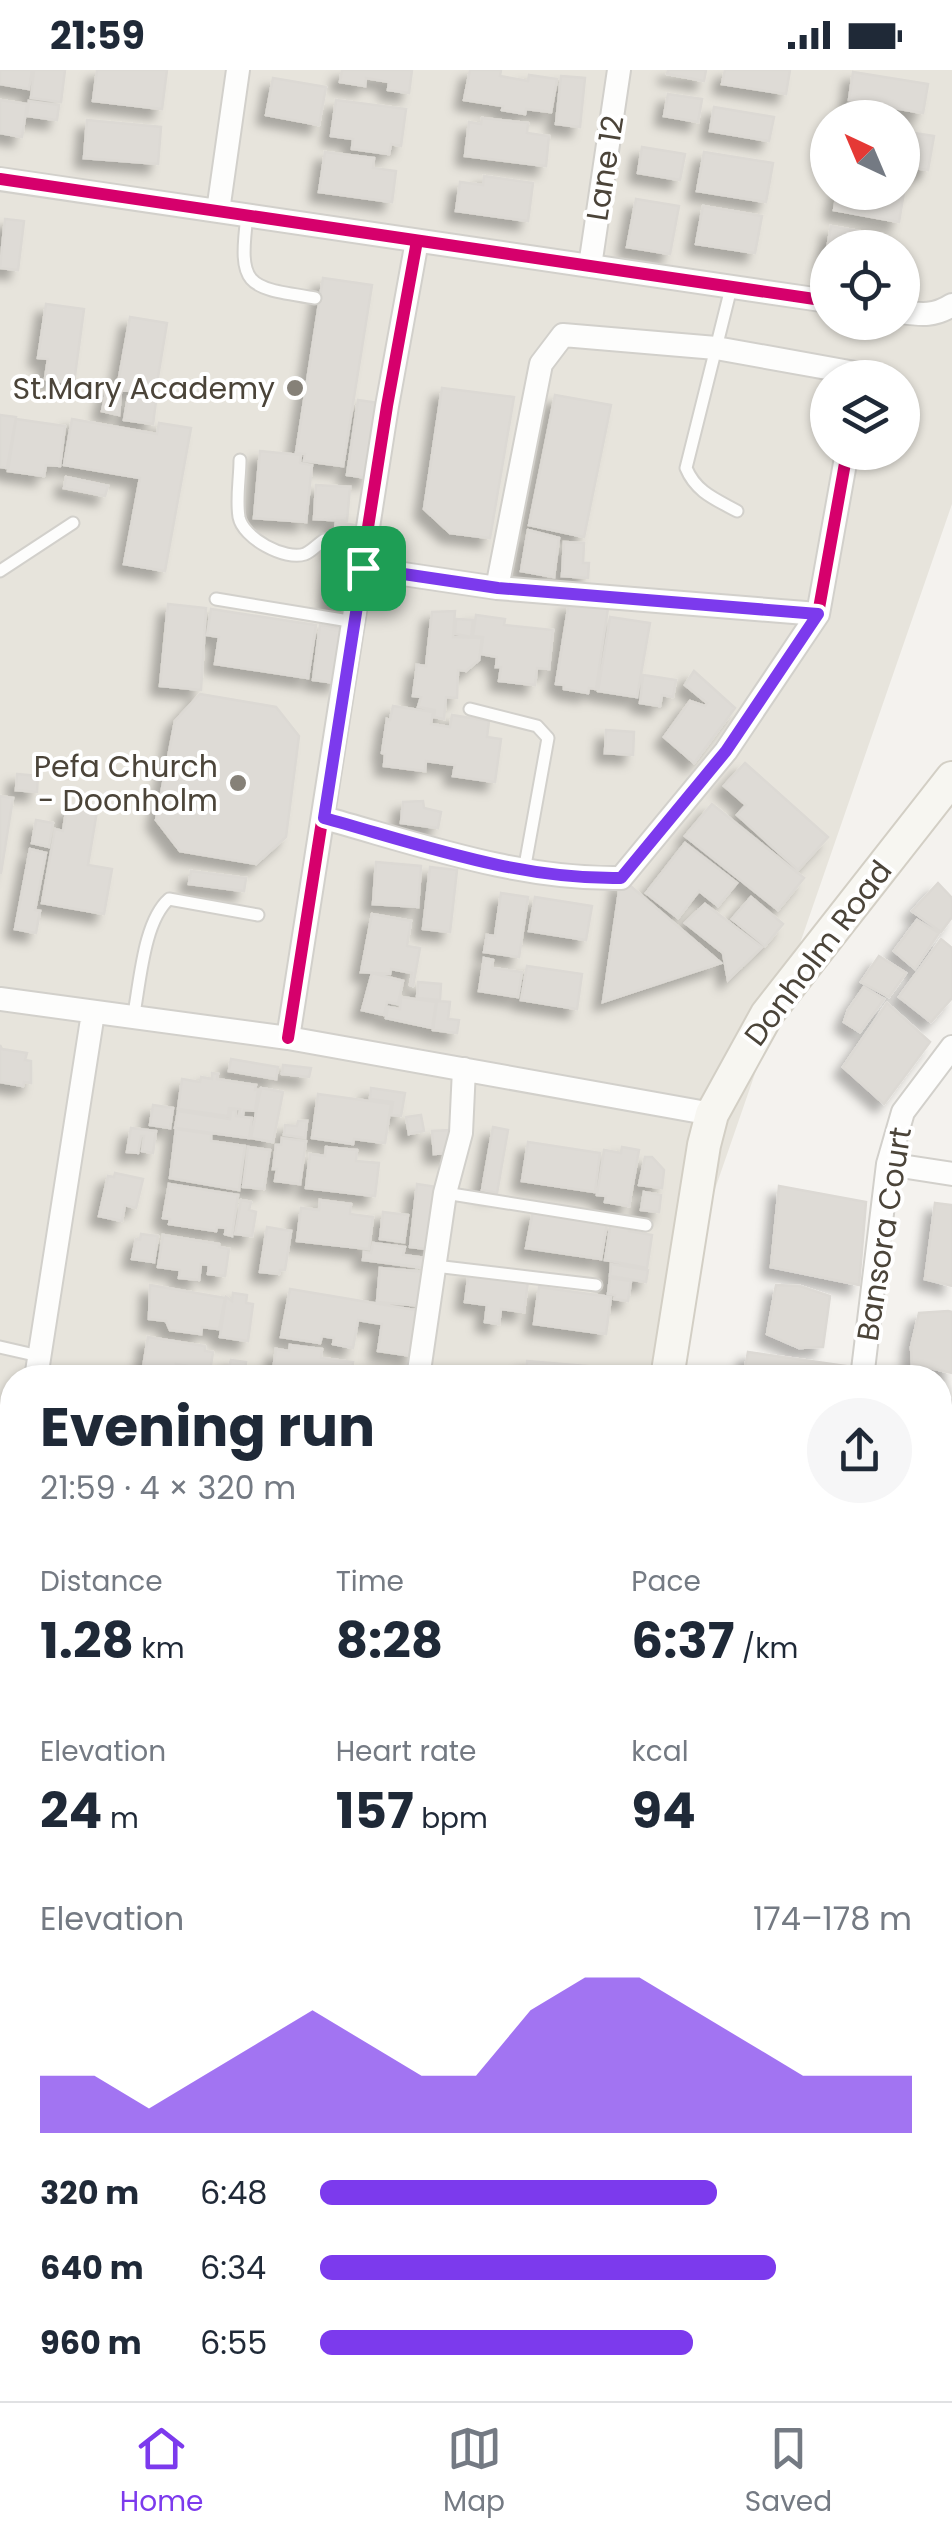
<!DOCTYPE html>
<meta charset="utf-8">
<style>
:root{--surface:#fff;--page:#f6f6f7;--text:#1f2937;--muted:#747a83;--line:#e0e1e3;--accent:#7c3aed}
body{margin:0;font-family:Poppins,sans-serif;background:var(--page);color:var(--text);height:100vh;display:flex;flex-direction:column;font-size:38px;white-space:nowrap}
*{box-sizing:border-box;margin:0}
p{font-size:32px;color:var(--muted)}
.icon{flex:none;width:55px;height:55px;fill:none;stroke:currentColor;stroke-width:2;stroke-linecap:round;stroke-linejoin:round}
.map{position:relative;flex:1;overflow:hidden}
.drawer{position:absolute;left:0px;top:1295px;width:952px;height:1038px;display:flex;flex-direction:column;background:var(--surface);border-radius:40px 40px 0 0;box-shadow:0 2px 8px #0004}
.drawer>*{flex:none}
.needle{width:65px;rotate:316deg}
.tools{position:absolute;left:810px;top:30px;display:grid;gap:20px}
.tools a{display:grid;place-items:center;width:110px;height:110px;border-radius:50%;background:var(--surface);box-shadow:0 2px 8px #0004;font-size:50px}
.pin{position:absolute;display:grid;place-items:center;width:85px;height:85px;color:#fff;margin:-42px;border-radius:20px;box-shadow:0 5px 15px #0006}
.round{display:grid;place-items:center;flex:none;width:105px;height:105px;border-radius:52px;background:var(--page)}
.overview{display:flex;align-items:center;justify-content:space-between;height:170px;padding:0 40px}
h1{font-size:55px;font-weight:700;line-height:75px}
.metrics{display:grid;grid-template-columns:repeat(3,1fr);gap:15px;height:170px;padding:10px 40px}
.metrics div{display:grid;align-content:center}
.metrics b{font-size:50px;font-weight:700}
.metrics small{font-size:28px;font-weight:400}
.metrics p{font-size:28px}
.chart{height:280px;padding:20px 40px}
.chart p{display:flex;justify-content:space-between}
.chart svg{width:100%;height:180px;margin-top:10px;fill:var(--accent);opacity:.7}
ul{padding:0 40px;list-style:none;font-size:32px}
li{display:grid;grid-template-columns:160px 120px 1fr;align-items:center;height:75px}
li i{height:25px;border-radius:12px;background:var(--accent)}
.status{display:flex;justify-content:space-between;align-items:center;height:70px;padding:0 50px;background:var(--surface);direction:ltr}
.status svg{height:28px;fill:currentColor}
.dock{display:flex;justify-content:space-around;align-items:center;height:140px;border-top:2px solid var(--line);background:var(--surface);font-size:28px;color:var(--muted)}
.dock a{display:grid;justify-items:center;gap:5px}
.dock .selected{color:var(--accent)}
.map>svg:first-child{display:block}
</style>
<div class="status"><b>21:59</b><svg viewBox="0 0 49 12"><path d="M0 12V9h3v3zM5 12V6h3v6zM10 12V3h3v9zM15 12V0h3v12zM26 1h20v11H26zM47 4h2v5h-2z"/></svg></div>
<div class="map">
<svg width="952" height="2331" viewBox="0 0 952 2331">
<defs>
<filter id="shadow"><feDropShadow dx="-9" dy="9" stdDeviation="5" flood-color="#0004"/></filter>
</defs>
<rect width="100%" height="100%" fill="#f4f2ee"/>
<!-- residential -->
<path fill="#e7e4dc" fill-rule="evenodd" d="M0,0H952V434L650,1307L12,1308V2043L0,2035ZM828,48H902V122H828ZM828,178H902V252H828ZM828,308H902V382H828Z"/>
<!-- building -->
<path fill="#dedbd6" stroke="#dcd9d4" stroke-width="2.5" filter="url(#shadow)" d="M0,0H32L29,19L0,14Z
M34,0H65L61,32L31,28Z
M97,0H167L162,39L93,31Z
M342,0H412L409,23L388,20L389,12L366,8L365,16L340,12Z
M470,0H501L500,6L528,11L529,5L557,9L551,42L526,39L525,44L502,40L503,36L464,30Z
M668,0H706L704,11L667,4Z
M725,0H790L786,24L722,14Z
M853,2L928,14L923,43L849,30Z
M561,6L585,8L580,57L556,54Z
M273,8L326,17L319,55L266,45Z
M668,24L702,29L698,52L664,46Z
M0,30L27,34L22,67L0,63Z
M336,30L406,39L401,76L391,74L389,84L352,79L353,69L331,66Z
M29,31L59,35L57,50L27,46Z
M714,37L774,47L769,71L710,61Z
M482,48L528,53L527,63L549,66L546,96L465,86L469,52L481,54Z
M87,50L161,57L158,94L84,88Z
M902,61L934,66L928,100L902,96Z
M642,77L685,84L680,110L638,103Z
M325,82L374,88L373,98L396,101L392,132L319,122Z
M704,82L773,93L766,132L697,121Z
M484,106L533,113L528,151L456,141L460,112L483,115Z
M902,115L905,116L899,152L834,140L837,122H902Z
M636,129L679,136L670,184L627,177Z
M703,136L762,146L755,183L696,174Z
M5,149L24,151L18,200L0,198Z
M831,156L887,166L885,178H828V191H825Z
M323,208L372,215L343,396L304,391L305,384L296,383Z
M46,234L84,239L74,313L45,309L48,289L38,288Z
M130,247L167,253L155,325L117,319Z
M442,318L514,327L490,468L450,463L424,439Z
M107,319L121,321L119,345L102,341Z
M555,325L611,335L584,467L529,455Z
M128,327L156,331L153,354L124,350Z
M358,330L379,333L368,408L347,405Z
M0,345L16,347L7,398L0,397Z
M16,349L65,356L60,396L46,395L44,406L8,401Z
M72,349L157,364L159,353L191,358L165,501L124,494L140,408L64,395Z
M260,381L301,385L300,393L312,395L306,452L254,448Z
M66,407L108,416L105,426L64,418Z
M316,415L350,417L347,451L314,449Z
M336,452L354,455L349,483L332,480Z
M528,460L559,468L554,507L521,501Z
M564,472L584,473L583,493H589L588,508L562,506Z
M336,484L348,486L355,493L349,537L328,534Z
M569,533L608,538L596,619L589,618L588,623L564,619V615L556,614Z
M168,534L206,538L201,620L160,616Z
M211,539L316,555L308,608L215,594L219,567L207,565Z
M455,541L453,567L482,568L479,590L466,601L458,600L457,628L446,627L444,649L434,647L435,640L418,637L421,627L413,626L417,595L426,596L432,542Z
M476,545L505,549L504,555L553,560L549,599L537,598L535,615L499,611L501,597H496L497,587L481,584L483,567L473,566Z
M610,547L650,553L637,627L598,621Z
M456,549L473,550L471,567L455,564Z
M320,555L345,558L337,613L313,610Z
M694,601L735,638L694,693L664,667L690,631L705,636L707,633L685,615Z
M643,605L676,610L673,627L662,625L660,636L640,633Z
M200,624L276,637L299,666L286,767L256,794L180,781L156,750L175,651Z
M393,636L433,642L431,654L450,657L452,645L489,651L487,667L501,669L495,712L453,706L455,695L426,691L425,701L384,696L385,684L382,683L387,649L390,650Z
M606,660L634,662L633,685L605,683Z
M745,693L828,767L798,800L737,745L746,735L724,716Z
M17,704L38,706L37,722L16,720Z
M0,726L13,728L1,803H0Z
M423,731L424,738L441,742L438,758L401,753L403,732Z
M712,734L804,808L778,840L685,766Z
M67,736L97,741L88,795L112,799L104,844L42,833L55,759L63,761Z
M36,750L53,753L49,777L32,773Z
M685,773L737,813L718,836L699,821L678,848L646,823Z
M30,779L46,783L35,840L40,841L36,863L15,859Z
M376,792L421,796L418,837L373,834Z
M430,797L457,800L450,862L423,859Z
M191,801L246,808L244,821L189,814Z
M621,808L721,893L603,932Z
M938,813L952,828V847L941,862L912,841Z
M501,823L528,827L519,887L484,882L487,865L495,866Z
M535,827L592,836L586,870L529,861Z
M751,827L783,854L765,876L732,849Z
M705,834L762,877L728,910L723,883L685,853Z
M372,844L411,851L407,876L420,878L413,916L410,915L412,903L391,899L390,904L361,902Z
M917,850L939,863L915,899L894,881Z
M941,869L952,878V928L931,952L899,927Z
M879,886L906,903L889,927L861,912Z
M484,888L493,890L492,898L522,902L518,927L479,921Z
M527,896L582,904L577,939L521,930Z
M372,903L403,911L398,934L387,932L384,945L362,940Z
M418,912L441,914L440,930L417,928Z
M864,917L884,929L860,962L844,952L848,940Z
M401,927L436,932L432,958L386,948L388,937L400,939Z
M437,931L450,932L448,949L459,950L457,963L433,960Z
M887,933L930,972L884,1034L843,997Z
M0,975L2,979L27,983L25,990L31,991V1013L24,1012L23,1016L0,1012Z
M231,989L278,997L276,1009L229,1001Z
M283,995L311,998L309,1007L282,1004Z
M212,1003L218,1004L217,1009L256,1015L255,1020H258L255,1041L244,1040L243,1045L239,1044L240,1039L229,1038L228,1046L178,1039L182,1009L200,1012L201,1007L212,1009Z
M261,1018L283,1022L273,1072L251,1068Z
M371,1018L405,1023L401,1046L391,1045L393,1032L370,1029Z
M318,1024L391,1034L385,1073L354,1069L353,1074L312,1068Z
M153,1035L173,1038L170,1058L150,1055Z
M231,1040H236V1046L252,1048L249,1068L175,1058L178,1041L230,1049Z
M421,1045L424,1061L409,1064L406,1047Z
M298,1051H307L305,1068L284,1065L285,1055L297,1056Z
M493,1057L508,1060L497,1123L482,1120Z
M131,1058L156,1061L153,1083L142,1081L144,1066H141L138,1083L127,1082Z
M176,1059L211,1064V1071L245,1076L239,1120L170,1108Z
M450,1060L452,1083L434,1084L432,1061Z
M282,1068L306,1071L300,1114L275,1111L277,1099H273L276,1075H281Z
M528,1072L600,1083L595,1122L522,1111Z
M248,1077L270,1080L264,1119L243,1117Z
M326,1077L357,1080L356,1091L379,1093L375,1126L306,1118L310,1084L325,1086Z
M622,1077L639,1080L629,1136L605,1132L606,1126L597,1125L604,1080L621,1083Z
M645,1087H652L664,1100L662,1118L639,1115Z
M115,1103L143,1109L136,1138L125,1135L122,1151L99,1146L108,1106L114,1107Z
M169,1114L238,1125L232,1166L225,1164L226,1158L217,1157L216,1161L169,1154L170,1149L163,1148Z
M417,1114L443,1118L435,1180L410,1177Z
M779,1116L866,1132L859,1215L771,1197Z
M644,1122L661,1125L659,1142L641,1140Z
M241,1130L251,1132L249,1140L256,1142L252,1166L235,1164Z
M320,1130L351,1134L350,1144L373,1147L369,1179L297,1171L301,1138L319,1140Z
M935,1133L952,1135V1216L925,1209Z
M533,1141L607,1153L601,1189L526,1178Z
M383,1142L408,1145L404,1172L380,1169Z
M611,1152L629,1156V1161L652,1165L647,1198L605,1190Z
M267,1157L291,1161L285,1200H280L279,1204L260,1202Z
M141,1164L158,1166L154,1192L132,1189L136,1169L140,1170Z
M163,1165L219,1174V1177L229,1179L225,1206L208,1204L209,1195L201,1194L199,1210L179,1208L180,1200L158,1197Z
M373,1173L405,1177L403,1185L426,1188L425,1198L363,1190L364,1182L371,1183Z
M611,1194L648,1200L646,1212L610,1206Z
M380,1198L426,1202L422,1236L377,1232Z
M469,1202L528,1211L524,1242L501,1239L499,1254L485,1252L487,1235L465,1232Z
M610,1208L631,1211L628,1231L614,1229L615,1225L608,1224Z
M150,1215L225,1228L219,1259L202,1257L201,1264L170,1260L166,1251L149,1249Z
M776,1215L800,1216L830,1226L823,1277L799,1278L767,1264Z
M539,1217L611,1227L606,1264L534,1254Z
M290,1219L421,1241L413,1286L378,1281L382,1254L358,1250L353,1278L333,1274L334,1268L322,1266L320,1273L281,1267Z
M233,1223L247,1225L246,1233L253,1234L248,1271L220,1267L226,1227L232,1231Z
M948,1241L952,1242V1303L912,1294L911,1277L919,1243Z
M148,1267L205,1276V1281L213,1282L209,1308L191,1305L193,1297L176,1294L175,1303L143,1298Z
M290,1275L322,1279L321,1288L353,1292L352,1301L357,1302L356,1308H272L276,1279L289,1281Z
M748,1282L846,1296L844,1308H743Z
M231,1290L246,1292L244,1308H225Z
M527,1291L597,1297L596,1308H525Z
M940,1328L952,1330L948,1383H940Z
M0,1394L12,1396V1436L0,1434Z
M942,1578L952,1579V1649L940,1647Z
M940,1655L952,1657V1782L940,1779Z
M940,1872L952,1874V1949L944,1947L940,1969Z
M9,1997H12V2036L0,2027V2018L10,2005L5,2003Z
M940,2290L952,2292L950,2331H798L784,2320H940Z"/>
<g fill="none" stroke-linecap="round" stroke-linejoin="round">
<defs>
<path id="service" d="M247,146C238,218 247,217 315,228
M731,218L686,398C696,422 715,429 737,441
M240,390C240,408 236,429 239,447C243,468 285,491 305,484C312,481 318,474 324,470L331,483L347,485L363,477
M0,501L73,453
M216,529L355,552
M470,639L537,656L548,668L524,801
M133,949C140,914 143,852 169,829L258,845
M445,1123L646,1155
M435,1196L596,1215
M0,1277L39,1286
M0,2079L12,2087
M623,2320L628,2331
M749,2331L758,2320"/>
<path id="minor" d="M0,109L828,231
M218,141L238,0
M590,196L619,0
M902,242C922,245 935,246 952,235
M363,498L497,518L818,544
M497,518L541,294L563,265L716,278L855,303L859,308
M324,748C422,775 519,810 621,808L726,681L818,544L847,382
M0,929L288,968L712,1044
M288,968L387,336L417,171
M888,1094L952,1104
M36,1308L93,943
M418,1308L445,1123L461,1063L464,999
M862,1308L888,1094L903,1042L952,977
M0,1590L12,1532
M0,1804L6,1808
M940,1842L952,1844
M940,2002L952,2004
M940,2102L952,2049
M940,2224L952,2234"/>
<path id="secondary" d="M667,1308L704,1075L712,1044L767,944L952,708
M0,2156L12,2164
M240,2320L255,2331
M472,2331L480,2320
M523,2331V2320"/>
<path id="primary" d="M0,2245L12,2253
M110,2320L126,2331
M0,2327L5,2331"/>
</defs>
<!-- service casing -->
<use href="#service" stroke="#d2d0cb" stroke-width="15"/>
<!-- minor casing -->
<use href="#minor" stroke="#d2d0cb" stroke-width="26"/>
<!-- secondary casing -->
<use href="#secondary" stroke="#d3cfc5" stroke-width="36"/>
<!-- primary casing -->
<use href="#primary" stroke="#d6cebb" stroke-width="41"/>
<!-- service -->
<use href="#service" stroke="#fdfdfc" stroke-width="11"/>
<!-- minor -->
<use href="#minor" stroke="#fdfdfc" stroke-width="22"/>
<!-- secondary -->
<use href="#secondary" stroke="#f7f6f1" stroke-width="32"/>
<!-- primary -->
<use href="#primary" stroke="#f2efe6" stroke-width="38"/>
<defs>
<path id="cycleway" d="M0,109L828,231
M324,748C422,775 519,810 621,808L726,681L818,544L847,382
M288,968L387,336L417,171"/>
</defs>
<!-- cycleway casing -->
<use href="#cycleway" stroke="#fff" stroke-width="19"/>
<!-- cycleway -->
<use href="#cycleway" stroke="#d6006c" stroke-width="12"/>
</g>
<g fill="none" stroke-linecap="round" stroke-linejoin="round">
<defs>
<path id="route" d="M363,498L498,518L818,544L726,681L621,808C519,810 422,775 324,748Z"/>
</defs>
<!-- route casing -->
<use href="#route" stroke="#fff" stroke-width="20"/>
<!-- route -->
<use href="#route" stroke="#7c3aed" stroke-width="12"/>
</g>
<!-- markers -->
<g fill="#868178" stroke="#fff" stroke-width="4">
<circle cx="295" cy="318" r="10"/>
<circle cx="238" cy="713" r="10"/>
</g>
<g text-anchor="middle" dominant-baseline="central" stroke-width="8" stroke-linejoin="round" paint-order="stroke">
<!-- street labels -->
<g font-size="30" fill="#4b4439" stroke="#fff">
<text transform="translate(605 98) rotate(-81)">Lane 12</text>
<text transform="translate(818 883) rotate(-53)">Donholm Road</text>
<text transform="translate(884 1164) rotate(-81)">Bansora Court</text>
</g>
<!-- poi labels -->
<g font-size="30" fill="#4b4439" stroke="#fff" text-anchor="end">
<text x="275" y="318">St.Mary Academy</text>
<text x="218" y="696">Pefa Church<tspan x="218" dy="34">- Doonholm</tspan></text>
</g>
</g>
</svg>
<div class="tools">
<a><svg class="needle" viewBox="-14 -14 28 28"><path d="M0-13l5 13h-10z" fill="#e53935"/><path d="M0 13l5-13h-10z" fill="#747a83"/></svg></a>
<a><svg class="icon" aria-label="locate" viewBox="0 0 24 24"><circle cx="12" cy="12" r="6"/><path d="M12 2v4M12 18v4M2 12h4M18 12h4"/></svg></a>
<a><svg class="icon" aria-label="layers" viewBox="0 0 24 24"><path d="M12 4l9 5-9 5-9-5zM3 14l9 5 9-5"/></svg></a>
</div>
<div class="pin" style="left:363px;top:498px;background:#1e9e55"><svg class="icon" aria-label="arrive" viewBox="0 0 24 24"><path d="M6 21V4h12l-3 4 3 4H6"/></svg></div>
<section class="drawer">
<div class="overview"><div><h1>Evening run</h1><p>21:59 · 4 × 320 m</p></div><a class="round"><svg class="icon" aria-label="share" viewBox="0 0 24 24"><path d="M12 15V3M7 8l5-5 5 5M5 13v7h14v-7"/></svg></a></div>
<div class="metrics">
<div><p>Distance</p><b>1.28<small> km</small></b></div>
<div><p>Time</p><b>8:28</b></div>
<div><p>Pace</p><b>6:37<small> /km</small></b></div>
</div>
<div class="metrics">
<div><p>Elevation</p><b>24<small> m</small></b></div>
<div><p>Heart rate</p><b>157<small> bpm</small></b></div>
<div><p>kcal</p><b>94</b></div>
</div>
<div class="chart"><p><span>Elevation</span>174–178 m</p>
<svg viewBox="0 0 160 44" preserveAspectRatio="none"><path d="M0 44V30L10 30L20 38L30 30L40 22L50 14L60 22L70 30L80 30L90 14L100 6L110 6L120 14L130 22L140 30L150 30L160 30V44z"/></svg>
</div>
<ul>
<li><b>320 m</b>6:48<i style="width:67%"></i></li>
<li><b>640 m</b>6:34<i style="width:77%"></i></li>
<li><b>960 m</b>6:55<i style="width:63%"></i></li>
</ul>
</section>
</div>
<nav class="dock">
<a class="selected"><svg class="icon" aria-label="home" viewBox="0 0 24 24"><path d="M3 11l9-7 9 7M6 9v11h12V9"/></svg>Home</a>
<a><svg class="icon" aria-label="map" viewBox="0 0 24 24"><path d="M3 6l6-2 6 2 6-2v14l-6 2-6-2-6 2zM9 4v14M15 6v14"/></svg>Map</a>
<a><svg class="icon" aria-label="saved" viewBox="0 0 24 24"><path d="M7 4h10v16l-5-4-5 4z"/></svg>Saved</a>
</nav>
